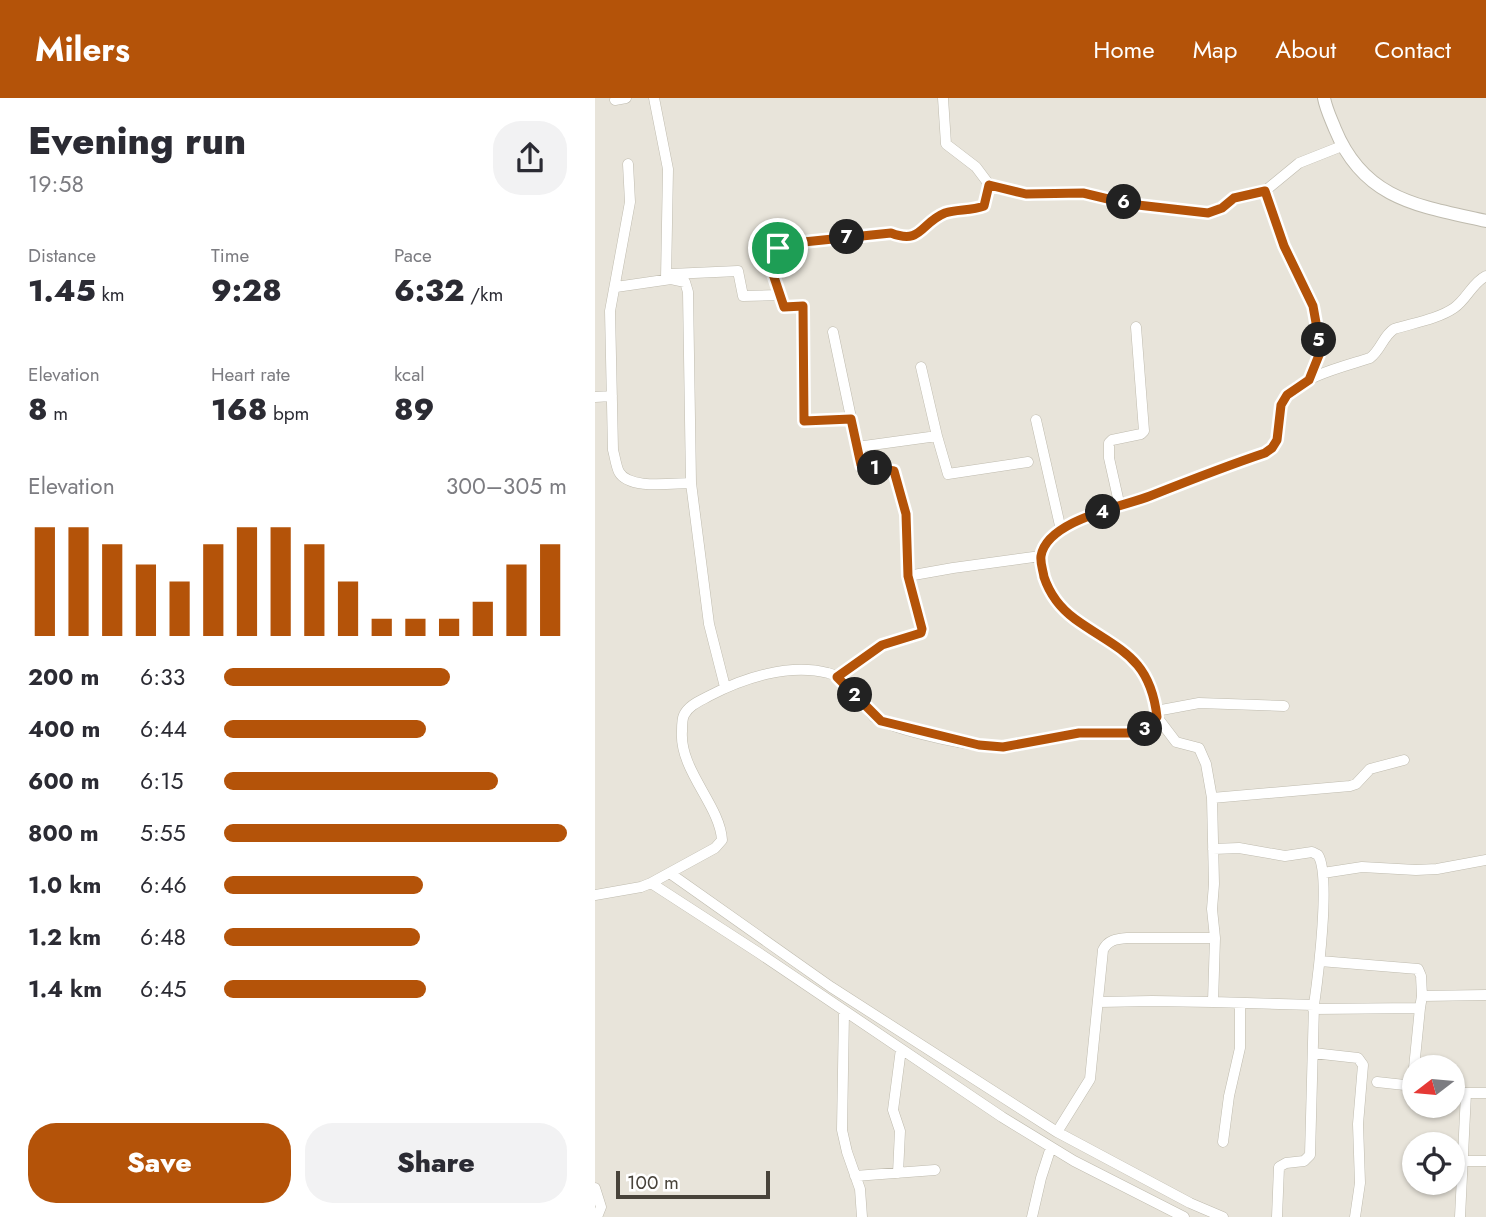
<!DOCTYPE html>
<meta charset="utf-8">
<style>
:root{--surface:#fff;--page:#f2f2f3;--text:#2b2b33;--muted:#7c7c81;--accent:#b45309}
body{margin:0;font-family:Jost,sans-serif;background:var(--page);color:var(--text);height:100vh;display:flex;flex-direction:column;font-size:26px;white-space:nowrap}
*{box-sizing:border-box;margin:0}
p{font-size:23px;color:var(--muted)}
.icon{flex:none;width:38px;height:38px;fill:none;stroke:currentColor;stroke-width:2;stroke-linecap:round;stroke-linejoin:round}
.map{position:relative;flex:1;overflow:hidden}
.panel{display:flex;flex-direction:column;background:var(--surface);width:595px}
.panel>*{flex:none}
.needle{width:46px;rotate:254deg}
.fabs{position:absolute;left:807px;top:957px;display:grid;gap:14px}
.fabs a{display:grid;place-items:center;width:63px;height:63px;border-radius:50%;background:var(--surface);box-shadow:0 2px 5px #0004;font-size:35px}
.scale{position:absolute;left:21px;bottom:18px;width:154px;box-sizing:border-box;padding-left:7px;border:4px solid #48433a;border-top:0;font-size:19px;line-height:24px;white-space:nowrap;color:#48433a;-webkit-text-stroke:5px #fff;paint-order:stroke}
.pin{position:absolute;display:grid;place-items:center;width:60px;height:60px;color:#fff;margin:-30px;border:4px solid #fff;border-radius:50%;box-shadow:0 2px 7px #0007}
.km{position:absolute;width:35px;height:35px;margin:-18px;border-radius:50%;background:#222;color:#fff;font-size:19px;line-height:35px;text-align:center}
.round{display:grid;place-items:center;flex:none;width:74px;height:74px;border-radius:28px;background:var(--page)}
.head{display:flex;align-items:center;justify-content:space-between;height:119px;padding:0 28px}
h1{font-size:38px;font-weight:800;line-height:52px}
.metrics{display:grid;grid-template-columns:repeat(3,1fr);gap:10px;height:119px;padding:7px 28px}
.metrics div{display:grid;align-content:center}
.metrics b{font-size:30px;font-weight:800}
.metrics small{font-size:19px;font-weight:400}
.metrics p{font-size:19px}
.chart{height:196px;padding:14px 28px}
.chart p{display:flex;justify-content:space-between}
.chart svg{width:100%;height:126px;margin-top:7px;stroke:var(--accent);stroke-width:6}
.button{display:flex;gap:14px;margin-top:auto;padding:14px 28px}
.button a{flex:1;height:80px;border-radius:28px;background:var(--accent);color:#fff;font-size:28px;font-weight:800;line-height:80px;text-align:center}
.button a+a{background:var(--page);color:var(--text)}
ul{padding:0 28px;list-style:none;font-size:23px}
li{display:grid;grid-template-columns:112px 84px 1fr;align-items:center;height:52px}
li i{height:18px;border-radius:9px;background:var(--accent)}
header{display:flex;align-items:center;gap:42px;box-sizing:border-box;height:98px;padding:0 35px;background:var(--accent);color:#fff}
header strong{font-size:33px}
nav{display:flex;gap:38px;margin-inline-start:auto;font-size:24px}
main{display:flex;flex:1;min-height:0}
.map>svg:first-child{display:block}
</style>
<header>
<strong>Milers</strong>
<nav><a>Home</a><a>Map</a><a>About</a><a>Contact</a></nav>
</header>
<main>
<section class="panel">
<div class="head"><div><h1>Evening run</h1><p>19:58</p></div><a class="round"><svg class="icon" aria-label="share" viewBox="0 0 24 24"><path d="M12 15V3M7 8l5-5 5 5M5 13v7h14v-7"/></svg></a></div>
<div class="metrics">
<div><p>Distance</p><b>1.45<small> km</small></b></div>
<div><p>Time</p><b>9:28</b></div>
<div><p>Pace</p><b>6:32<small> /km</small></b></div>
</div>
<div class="metrics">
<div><p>Elevation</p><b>8<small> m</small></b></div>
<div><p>Heart rate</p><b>168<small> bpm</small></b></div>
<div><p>kcal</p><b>89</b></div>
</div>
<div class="chart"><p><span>Elevation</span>300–305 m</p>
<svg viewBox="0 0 160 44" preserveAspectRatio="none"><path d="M5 44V6M15 44V6M25 44V12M35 44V19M45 44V25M55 44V12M65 44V6M75 44V6M85 44V12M95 44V25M105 44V38M115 44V38M125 44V38M135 44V32M145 44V19M155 44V12"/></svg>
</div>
<ul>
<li><b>200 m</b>6:33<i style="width:66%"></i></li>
<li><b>400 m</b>6:44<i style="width:59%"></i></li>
<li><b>600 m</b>6:15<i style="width:80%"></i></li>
<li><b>800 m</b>5:55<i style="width:100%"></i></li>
<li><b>1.0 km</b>6:46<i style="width:58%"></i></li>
<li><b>1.2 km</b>6:48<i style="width:57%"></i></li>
<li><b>1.4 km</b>6:45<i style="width:59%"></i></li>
</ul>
<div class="button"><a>Save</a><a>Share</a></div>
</section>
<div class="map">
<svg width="891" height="1119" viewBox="0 0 891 1119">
<rect width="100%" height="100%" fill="#f4f2eb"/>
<!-- residential -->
<path fill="#e8e4da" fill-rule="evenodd" d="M0,0H891V1119H0ZM819,970H858V1008H819ZM819,1046H858V1085H819Z"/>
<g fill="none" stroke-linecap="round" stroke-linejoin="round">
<defs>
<path id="minor" d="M59,0L73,71L71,181
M348,0L351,46L381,69L396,89L438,97L488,95L534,105L613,115L627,110L639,100L670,93L704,65L747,48
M20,2L31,0
M33,66L35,104L15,213L18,352C20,359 21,368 24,374C34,392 77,385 96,385
M670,93L689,148L718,208L725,257L714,282
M76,176L143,173L148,198L185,197
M21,189L76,181L90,184L93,194L96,385L114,526L130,589
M238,234L266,367L299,373L311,416L313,478L327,531L322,537L287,547L241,579
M0,299L17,298
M256,321L209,323L208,208L189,209L175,167L183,150L199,145L296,135C328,147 325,125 350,115C362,111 376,113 389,108L394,87
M441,322L466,432
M342,338L353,376L433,364
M262,349L342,338L326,269
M525,409L514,360V345L517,342L546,336L549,333L541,229
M313,478L358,470L446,458
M561,613L604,605L689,608
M562,619L581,644L604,650L611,666L617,700L619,786L617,811L620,840L618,904L719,907L715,1057L709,1063L691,1065L684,1069L682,1119
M617,700L755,688L761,686L775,671L809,662
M618,751L644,750L690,758L717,754L723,757C736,777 723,879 719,907
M728,775L767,769L821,772L842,771L891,762
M76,776L236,889L462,1034L595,1105L628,1119
M56,785L164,855L407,1019L479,1063L589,1119
M0,797L46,789L56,785L120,750L127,742C125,707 84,672 87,633C87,628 87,621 89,617C94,607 105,603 114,598C148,580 194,565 233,575C251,579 267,605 279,619L286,623C313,635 378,649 407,649C432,648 457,638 482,635C510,633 543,644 562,619C555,558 523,552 480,521C465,510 455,497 449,479C448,472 445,465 446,458C452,422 526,409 555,398C593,383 631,368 670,355C690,341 678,317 690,300C706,278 751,268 775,260C786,252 788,238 799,231C818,225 843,221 859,210C872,201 877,185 891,178
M725,863L823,871L826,878L827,898
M504,904L557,903L618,904
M718,911L825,910L827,898L891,897
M249,914L247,1032L252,1054L265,1091L267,1119
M718,955L763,960L768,967L763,1026L765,1085L760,1119
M819,970L825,910
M782,984L819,988
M858,995H891
M462,1034L495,981L508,852C513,842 521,841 532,840H620
M628,1044L634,998L645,950V905
M868,1063H891
M303,1075L305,1033L298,1012L306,951
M260,1078L340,1072
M0,1090L6,1109L2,1119
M437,1119L446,1080L456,1049
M865,1119L871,995"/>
<path id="tertiary" d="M729,0C731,11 736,21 740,31C769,102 824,108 891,123"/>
</defs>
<!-- minor casing -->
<use href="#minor" stroke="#bfbbae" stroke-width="11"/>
<!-- tertiary casing -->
<use href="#tertiary" stroke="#bfbbae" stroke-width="14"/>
<!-- minor -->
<use href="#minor" stroke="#fff" stroke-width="10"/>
<!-- tertiary -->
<use href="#tertiary" stroke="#fff" stroke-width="12"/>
</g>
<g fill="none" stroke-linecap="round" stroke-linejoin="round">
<defs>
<path id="route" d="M394,87L431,96L488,95L534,106L613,115L627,110L639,100L670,93L689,148L718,208L725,247L724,257L714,282L692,297L686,307L682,342L677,350L670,355C631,368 593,383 555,398C527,409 452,422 446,458C445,465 448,472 449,479C455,497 465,510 480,521C523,552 555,558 562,619L555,629L539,635H484L408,649L384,647L286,623L242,579L287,547L326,535L327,531L313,478L311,416L299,373L266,367L256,321L209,323L208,208L189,209L175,167L183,150L199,145L296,135C327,147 325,125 350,115C362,111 376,113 389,108Z"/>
</defs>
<!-- route casing -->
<use href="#route" stroke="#fff" stroke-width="14"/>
<!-- route -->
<use href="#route" stroke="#b45309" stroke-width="9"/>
</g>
</svg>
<div class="fabs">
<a><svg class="needle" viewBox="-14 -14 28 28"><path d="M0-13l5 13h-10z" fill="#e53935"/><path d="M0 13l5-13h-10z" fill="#7c7c81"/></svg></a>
<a><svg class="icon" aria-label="locate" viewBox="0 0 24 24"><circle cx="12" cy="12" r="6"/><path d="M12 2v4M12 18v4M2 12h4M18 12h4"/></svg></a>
</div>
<div class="scale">100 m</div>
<div class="pin" style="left:183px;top:150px;background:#1e9e55"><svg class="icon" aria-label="arrive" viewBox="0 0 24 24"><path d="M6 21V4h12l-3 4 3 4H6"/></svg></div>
<b class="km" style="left:280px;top:370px">1</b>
<b class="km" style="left:260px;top:597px">2</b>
<b class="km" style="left:550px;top:631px">3</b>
<b class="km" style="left:508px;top:414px">4</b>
<b class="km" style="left:724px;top:242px">5</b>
<b class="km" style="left:529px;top:104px">6</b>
<b class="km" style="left:252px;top:139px">7</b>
</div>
</main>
